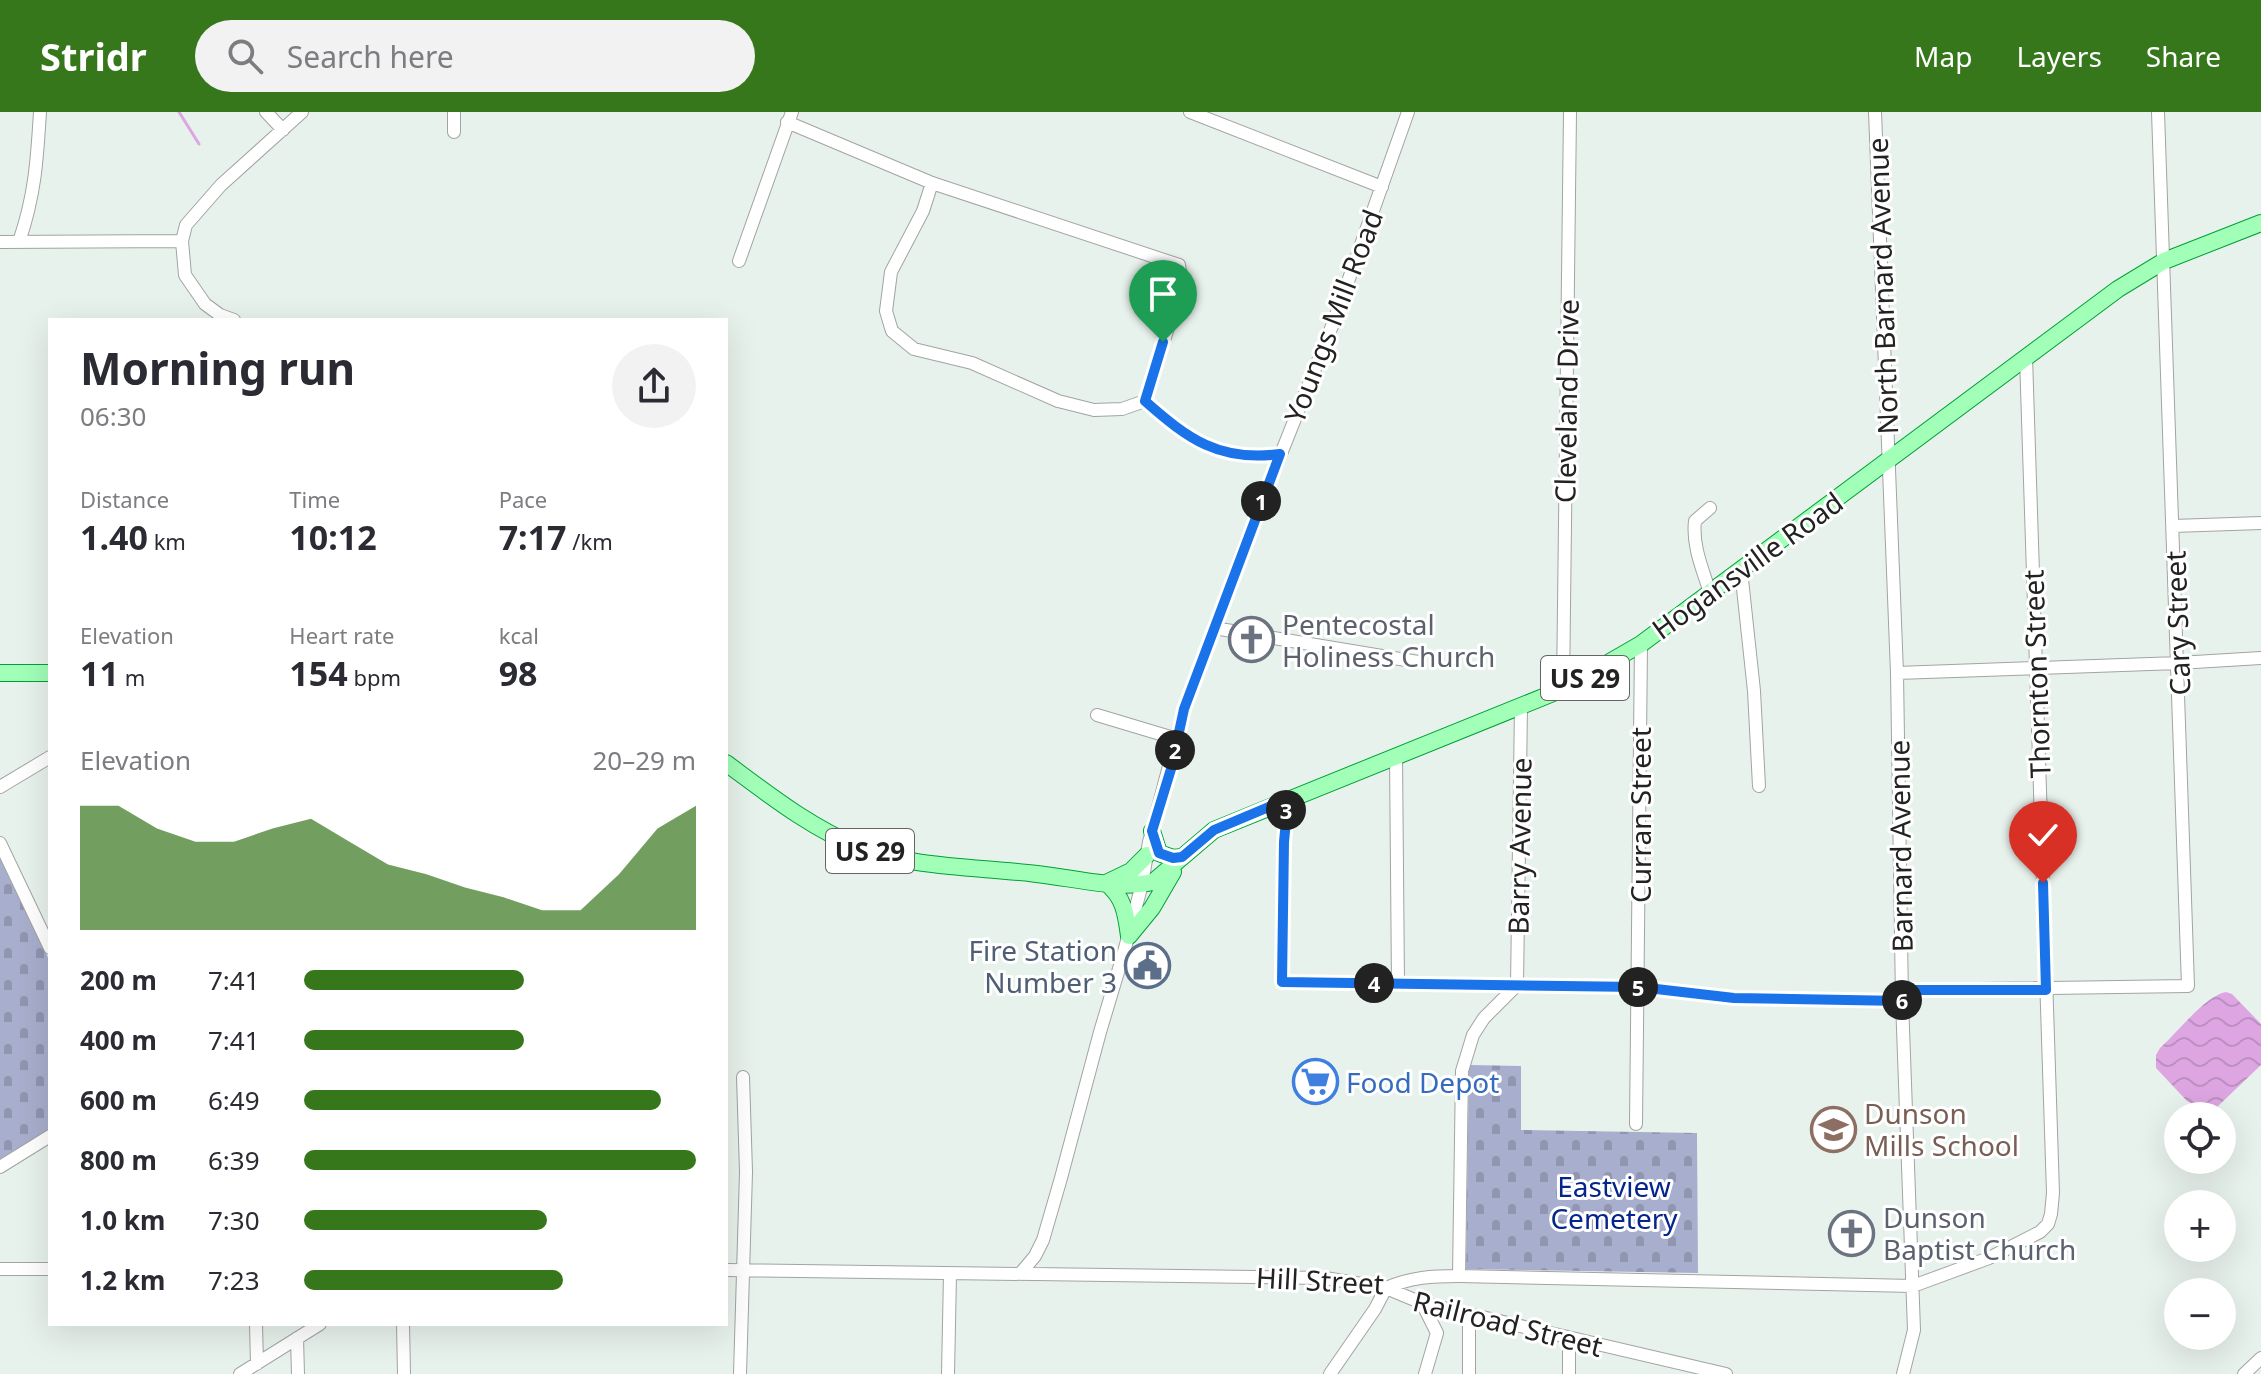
<!DOCTYPE html>
<meta charset="utf-8">
<style>
:root{--surface:#fff;--page:#f2f2f3;--text:#2b2b33;--muted:#7c7c81;--accent:#37771c}
body{margin:0;font-family:"Noto Sans",sans-serif;background:var(--page);color:var(--text);height:100vh;display:flex;flex-direction:column;font-size:30px;white-space:nowrap}
*{box-sizing:border-box;margin:0}
p{font-size:26px;color:var(--muted)}
.icon{flex:none;width:44px;height:44px;fill:none;stroke:currentColor;stroke-width:2;stroke-linecap:round;stroke-linejoin:round}
.map{position:relative;flex:1;overflow:hidden}
.sheet{position:absolute;left:48px;top:206px;width:680px;height:1008px;display:flex;flex-direction:column;background:var(--surface);border-radius:0px;box-shadow:0 8px 32px #0002}
.sheet>*{flex:none}
.tools{position:absolute;left:2164px;top:990px;display:grid;gap:16px}
.tools a{display:grid;place-items:center;width:72px;height:72px;border-radius:50%;background:var(--surface);box-shadow:0 8px 32px #0002;font-size:40px}
.pin{position:absolute;display:grid;place-items:center;width:68px;height:68px;color:#fff;margin:-82px -34px;border-radius:50% 50% 50% 0;rotate:-45deg;box-shadow:0 0 8px #0007}
.pin .icon{rotate:45deg}
.km{position:absolute;width:40px;height:40px;margin:-20px;border-radius:50%;background:#222;color:#fff;font-size:22px;line-height:40px;text-align:center}
.round{display:grid;place-items:center;flex:none;width:84px;height:84px;border-radius:42px;background:var(--page)}
.overview{display:flex;align-items:center;justify-content:space-between;height:136px;padding:0 32px}
h1{font-size:44px;font-weight:700;line-height:60px}
.figures{display:grid;grid-template-columns:repeat(3,1fr);gap:12px;height:136px;padding:8px 32px}
.figures div{display:grid;align-content:center}
.figures b{font-size:34px;font-weight:700}
.figures small{font-size:22px;font-weight:400}
.figures p{font-size:22px}
.chart{height:224px;padding:16px 32px}
.chart p{display:flex;justify-content:space-between}
.chart svg{width:100%;height:144px;margin-top:8px;fill:var(--accent);opacity:.7}
ul{padding:0 32px;list-style:none;font-size:26px}
li{display:grid;grid-template-columns:128px 96px 1fr;align-items:center;height:60px}
li i{height:20px;border-radius:10px;background:var(--accent)}
header{display:flex;align-items:center;gap:48px;box-sizing:border-box;height:112px;padding:0 40px;background:var(--accent);color:#fff}
header strong{font-size:38px}
nav{display:flex;gap:44px;margin-inline-start:auto;font-size:28px}
.search{width:560px;height:72px;background:var(--page);display:flex;align-items:center;gap:20px;box-sizing:border-box;padding:0 28px;border-radius:44px;color:var(--muted);font-size:30px}
.map>svg:first-child{display:block}
</style>
<header>
<strong>Stridr</strong>
<div class="search"><svg class="icon" aria-label="search" viewBox="0 0 24 24"><circle cx="10" cy="10" r="6"/><path d="M15 15l6 6"/></svg>Search here</div>
<nav><a>Map</a><a>Layers</a><a>Share</a></nav>
</header>
<div class="map">
<svg width="2261" height="1262" viewBox="0 0 2261 1262">
<defs>
<pattern id="cemetery-stones" width="16" height="16" patternUnits="userSpaceOnUse" patternTransform="scale(2)"><rect width="16" height="16" fill="#a8aecd"/><path d="M2 7V4a2 2 0 0 1 4 0v3zM10 15v-3a2 2 0 0 1 4 0v3z" fill="#9095b0"/></pattern>
<pattern id="water-waves" width="16" height="10" patternUnits="userSpaceOnUse" patternTransform="scale(2)"><rect width="16" height="10" fill="#dda6e2"/><path d="M0 5q4-4 8 0t8 0" fill="none" stroke="#bd8fc2"/></pattern>
</defs>
<rect width="100%" height="100%" fill="#e8f2ec"/>
<!-- cemetery -->
<path fill="url(#cemetery-stones)" d="M0,742L50,850V1018L0,1049Z
M1469,953L1521,954V1018L1697,1021L1698,1161L1466,1157Z"/>
<!-- water -->
<path fill="url(#water-waves)" d="M2226,880L2232,882L2261,912V953L2216,996L2203,998L2187,989L2156,956V943L2160,936C2176,922 2206,883 2226,880Z"/>
<g fill="none" stroke-linecap="round" stroke-linejoin="round">
<!-- stream -->
<path stroke="#dda6e2" stroke-width="3" d="M179,0L199,32"/>
<defs>
<path id="minor" d="M266,0L283,18
M1190,0L1382,75
M1875,0L1897,561L1902,889L1914,1218L1903,1262
M787,10L932,71L1179,153L1182,171L1145,289
M454,20V0
M932,71L923,99L891,160L886,199L892,219L914,237L972,251L1058,289L1094,298L1122,297L1145,289C1187,327 1219,350 1280,342
M0,130L182,129
M19,130C35,83 37,49 40,0
M739,149L792,0
M234,208L220,203L205,192L185,163L182,129L186,113L221,73L302,0
M1710,396L1695,409C1692,434 1703,458 1710,481
M2173,414L2261,411
M1741,458L1754,579L1759,674
M1214,516L1418,550
M1897,561L2178,551L2261,546
M1563,577L1570,0
M1097,603L1177,627
M1396,644L1398,871
M0,675L50,645
M1288,687L1284,730L1282,870L1639,875L1734,886L1902,889
M0,731L50,836
M1902,878L2188,874L2158,0
M1636,1012L1641,532
M0,1055L50,1024
M0,1157H50
M726,1158L1325,1166L1386,1176L1422,1191L1726,1262
M1020,1162L1035,1144L1043,1128L1061,1066L1100,920L1124,840L1142,772L1149,730L1184,597L1247,427L1334,209L1408,0
M1459,1164L1462,959L1473,923L1484,906L1517,873L1521,594
M1386,1176C1411,1165 1433,1164 1459,1164L1913,1174L1989,1146L2040,1120L2048,1112L2051,1102L2053,1081L2026,245
M1422,1191L1437,1221L1425,1262
M1469,1203V1262
M256,1212L257,1252
M403,1212L404,1262
M297,1226L298,1262
M1569,1228V1262
M240,1262L320,1212
M740,1262L746,1060L743,965
M948,1262L950,1162
M1330,1262L1375,1197L1386,1176
M2244,1262L2261,1246"/>
<path id="major" d="M0,561H50
M726,651C768,682 812,717 861,736C911,756 983,755 1037,762C1074,766 1116,778 1153,770L1214,718L1563,577L1641,532L2118,177L2164,149L2261,111
M1152,719L1159,741L1173,746L1182,745
M1108,770L1131,759L1147,743
M1106,771C1124,785 1126,802 1129,824
M1129,824L1152,796L1173,760"/>
</defs>
<!-- minor casing -->
<use href="#minor" stroke="#a3a3a3" stroke-width="14"/>
<!-- major casing -->
<use href="#major" stroke="#00a037" stroke-width="18"/>
<!-- minor -->
<use href="#minor" stroke="#fff" stroke-width="12"/>
<!-- major -->
<use href="#major" stroke="#a1ffb8" stroke-width="16"/>
</g>
<g fill="none" stroke-linecap="round" stroke-linejoin="round">
<defs>
<path id="route" d="M1163,230L1145,289C1188,327 1219,350 1280,342L1184,597L1171,657L1152,719L1159,741L1173,746L1182,745L1214,718L1288,687L1284,730L1282,870L1639,875L1734,886L1902,889V878H2046L2043,771"/>
</defs>
<!-- route casing -->
<use href="#route" stroke="#fff" stroke-width="16"/>
<!-- route -->
<use href="#route" stroke="#1a73e8" stroke-width="10"/>
</g>
<!-- icons -->
<defs>
<symbol id="church-ring" viewBox="-11 -11 22 22"><circle r="9.5" fill="#fff" stroke="#6b7280" stroke-width="1.5"/><path d="M-1.2-6h2.4v3.5h3.3v2.4h-3.3V6h-2.4V-.1h-3.3v-2.4h3.3Z" fill="#6b7280"/></symbol>
<symbol id="civic-ring" viewBox="-11 -11 22 22"><circle r="9.5" fill="#fff" stroke="#5c6f8a" stroke-width="1.5"/><path d="M-.6-6.5H3V-4.5H.6V-3L4-1V1h2V6H-6V1h2V-1L-.6-3ZM-1.2 2.5V6h2.4V2.5Z" fill="#5c6f8a"/></symbol>
<symbol id="supermarket-ring" viewBox="-11 -11 22 22"><circle r="9.5" fill="#fff" stroke="#3f7fe0" stroke-width="1.5"/><path d="M-6-5.5h2.5l.6 2H6L4.5 2H-2.5L-4.4-4H-6ZM-1.5 3.2a1.3 1.3 0 1 0 .1 0ZM3 3.2a1.3 1.3 0 1 0 .1 0Z" fill="#3f7fe0"/></symbol>
<symbol id="school-ring" viewBox="-11 -11 22 22"><circle r="9.5" fill="#fff" stroke="#8d6e63" stroke-width="1.5"/><path d="M0-5L7-2L0 1L-7-2ZM-4 1L0 2.5L4 1V4Q0 6-4 4Z" fill="#8d6e63"/></symbol>
</defs>
<g fill-rule="evenodd">
<use href="#church-ring" x="1226" y="502" width="51" height="51"/>
<use href="#civic-ring" x="1122" y="828" width="51" height="51"/>
<use href="#supermarket-ring" x="1290" y="944" width="51" height="51"/>
<use href="#school-ring" x="1808" y="992" width="51" height="51"/>
<use href="#church-ring" x="1826" y="1096" width="51" height="51"/>
</g>
<g text-anchor="middle" dominant-baseline="central" stroke-width="6" stroke-linejoin="round" paint-order="stroke">
<!-- shield labels -->
<g fill="#fff" stroke="#646464" stroke-width="2">
<rect x="1541" y="544" width="88" height="44" rx="6"/>
<rect x="826" y="717" width="88" height="44" rx="6"/>
</g>
<g font-size="26" font-weight="bold" fill="#222">
<text x="1585" y="566">US 29</text>
<text x="870" y="739">US 29</text>
</g>
<!-- street labels -->
<g font-size="28" fill="#222" stroke="#fff">
<text transform="translate(1882 174) rotate(-92)">North Barnard Avenue</text>
<text transform="translate(1333 204) rotate(-69)">Youngs Mill Road</text>
<text transform="translate(1566 289) rotate(-89)">Cleveland Drive</text>
<text transform="translate(1747 453) rotate(-36)">Hogansville Road</text>
<text transform="translate(2177 511) rotate(-92)">Cary Street</text>
<text transform="translate(2036 562) rotate(-92)">Thornton Street</text>
<text transform="translate(1640 703) rotate(-90)">Curran Street</text>
<text transform="translate(1519 734) rotate(-89)">Barry Avenue</text>
<text transform="translate(1900 734) rotate(-91)">Barnard Avenue</text>
<text transform="translate(1320 1168) rotate(3)">Hill Street</text>
<text transform="translate(1508 1211) rotate(14)">Railroad Street</text>
</g>
<!-- worship labels -->
<g font-size="28" fill="#5b616d" stroke="#fff" text-anchor="start">
<text x="1282" y="512">Pentecostal<tspan x="1282" dy="32">Holiness Church</tspan></text>
<text x="1883" y="1105">Dunson<tspan x="1883" dy="32">Baptist Church</tspan></text>
</g>
<!-- service labels -->
<g font-size="28" fill="#4e5e75" stroke="#fff" text-anchor="end">
<text x="1117" y="838">Fire Station<tspan x="1117" dy="32">Number 3</tspan></text>
</g>
<!-- shop labels -->
<g font-size="28" fill="#366cbe" stroke="#fff" text-anchor="start">
<text x="1346" y="970">Food Depot</text>
</g>
<!-- education labels -->
<g font-size="28" fill="#785e54" stroke="#fff" text-anchor="start">
<text x="1864" y="1001">Dunson<tspan x="1864" dy="32">Mills School</tspan></text>
</g>
<!-- park labels -->
<g font-size="28" fill="#04258c" stroke="#fff">
<text x="1614" y="1074">Eastview<tspan x="1614" dy="32">Cemetery</tspan></text>
</g>
</g>
</svg>
<div class="tools">
<a><svg class="icon" aria-label="locate" viewBox="0 0 24 24"><circle cx="12" cy="12" r="6"/><path d="M12 2v4M12 18v4M2 12h4M18 12h4"/></svg></a>
<a>+</a>
<a>−</a>
</div>
<div class="pin" style="left:1163px;top:230px;background:#1e9e55"><svg class="icon" aria-label="arrive" viewBox="0 0 24 24"><path d="M6 21V4h12l-3 4 3 4H6"/></svg></div>
<div class="pin" style="left:2043px;top:771px;background:#d93025"><svg class="icon" aria-label="check" viewBox="0 0 24 24"><path d="M5 12l5 5 9-10"/></svg></div>
<b class="km" style="left:1261px;top:389px">1</b>
<b class="km" style="left:1175px;top:638px">2</b>
<b class="km" style="left:1286px;top:698px">3</b>
<b class="km" style="left:1374px;top:871px">4</b>
<b class="km" style="left:1638px;top:875px">5</b>
<b class="km" style="left:1902px;top:888px">6</b>
<section class="sheet">
<div class="overview"><div><h1>Morning run</h1><p>06:30</p></div><a class="round"><svg class="icon" aria-label="share" viewBox="0 0 24 24"><path d="M12 15V3M7 8l5-5 5 5M5 13v7h14v-7"/></svg></a></div>
<div class="figures">
<div><p>Distance</p><b>1.40<small> km</small></b></div>
<div><p>Time</p><b>10:12</b></div>
<div><p>Pace</p><b>7:17<small> /km</small></b></div>
</div>
<div class="figures">
<div><p>Elevation</p><b>11<small> m</small></b></div>
<div><p>Heart rate</p><b>154<small> bpm</small></b></div>
<div><p>kcal</p><b>98</b></div>
</div>
<div class="chart"><p><span>Elevation</span>20–29 m</p>
<svg viewBox="0 0 160 44" preserveAspectRatio="none"><path d="M0 44V6L10 6L20 13L30 17L40 17L50 13L60 10L70 17L80 24L90 27L100 31L110 34L120 38L130 38L140 27L150 13L160 6V44z"/></svg>
</div>
<ul>
<li><b>200 m</b>7:41<i style="width:56%"></i></li>
<li><b>400 m</b>7:41<i style="width:56%"></i></li>
<li><b>600 m</b>6:49<i style="width:91%"></i></li>
<li><b>800 m</b>6:39<i style="width:100%"></i></li>
<li><b>1.0 km</b>7:30<i style="width:62%"></i></li>
<li><b>1.2 km</b>7:23<i style="width:66%"></i></li>
</ul>
</section>
</div>
